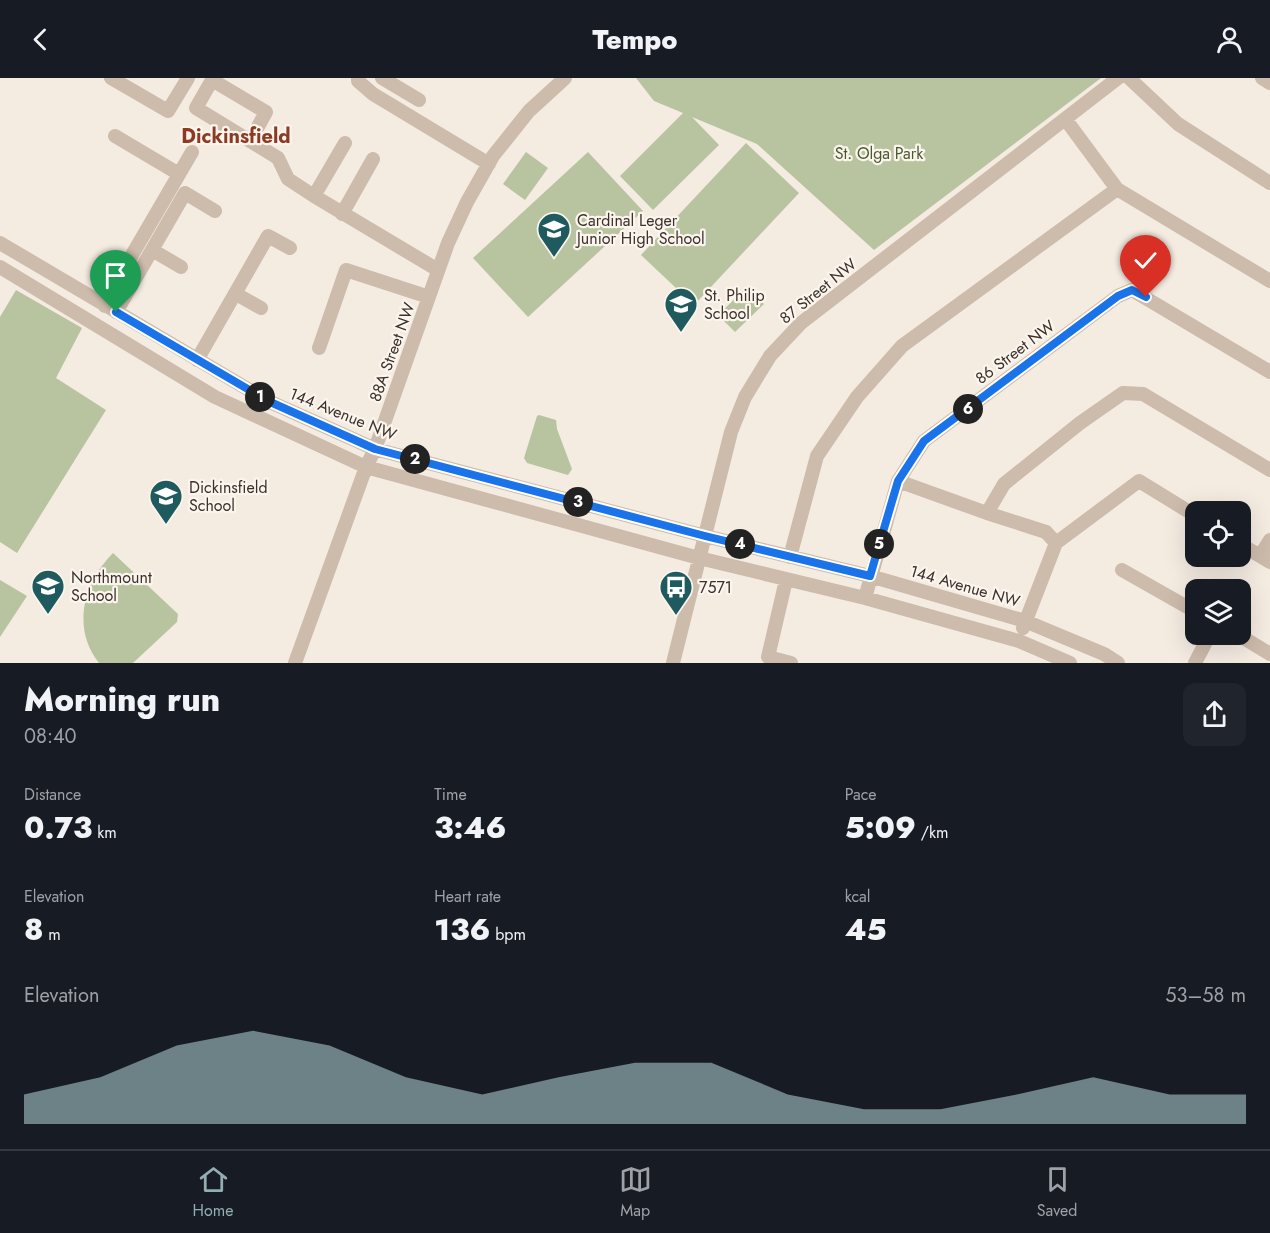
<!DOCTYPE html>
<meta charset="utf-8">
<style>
:root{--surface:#171b24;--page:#20242c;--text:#f1f3f6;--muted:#9ea1a6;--line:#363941;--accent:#92aeb2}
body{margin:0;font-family:Jost,sans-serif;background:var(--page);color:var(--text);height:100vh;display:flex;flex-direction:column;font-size:22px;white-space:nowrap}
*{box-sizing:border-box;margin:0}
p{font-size:20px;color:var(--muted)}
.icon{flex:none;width:33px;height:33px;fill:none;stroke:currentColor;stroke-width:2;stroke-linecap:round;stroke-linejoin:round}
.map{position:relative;height:585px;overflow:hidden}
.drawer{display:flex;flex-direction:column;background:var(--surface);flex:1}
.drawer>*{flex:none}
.fabs{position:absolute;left:1185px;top:423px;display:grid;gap:12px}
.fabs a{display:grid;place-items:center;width:66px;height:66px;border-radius:12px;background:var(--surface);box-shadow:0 6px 24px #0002;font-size:30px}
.pin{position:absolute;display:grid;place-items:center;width:51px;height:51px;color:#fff;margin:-62px -26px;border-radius:50% 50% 50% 0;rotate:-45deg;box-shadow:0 0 6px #0007}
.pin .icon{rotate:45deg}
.km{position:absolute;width:30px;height:30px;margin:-15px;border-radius:50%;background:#222;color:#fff;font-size:16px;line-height:30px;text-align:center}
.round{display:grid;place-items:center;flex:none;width:63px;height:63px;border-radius:12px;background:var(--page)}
.headline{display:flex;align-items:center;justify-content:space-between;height:102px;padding:0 24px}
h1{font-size:33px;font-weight:800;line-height:45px}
.metrics{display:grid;grid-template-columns:repeat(3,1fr);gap:9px;height:102px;padding:6px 24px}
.metrics div{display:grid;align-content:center}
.metrics b{font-size:30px;font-weight:800}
.metrics small{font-size:16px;font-weight:400}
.metrics p{font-size:16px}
.chart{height:168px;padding:12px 24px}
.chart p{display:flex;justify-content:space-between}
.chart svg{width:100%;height:108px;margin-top:6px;fill:var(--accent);opacity:.7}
header{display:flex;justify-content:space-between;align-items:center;height:78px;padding:0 24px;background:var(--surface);font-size:27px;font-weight:800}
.dock{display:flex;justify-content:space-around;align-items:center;height:84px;border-top:2px solid var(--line);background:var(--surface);font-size:16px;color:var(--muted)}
.dock a{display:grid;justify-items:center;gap:3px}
.dock .selected{color:var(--accent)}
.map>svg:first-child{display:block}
</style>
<header><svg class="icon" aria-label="back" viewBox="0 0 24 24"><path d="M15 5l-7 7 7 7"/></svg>Tempo<svg class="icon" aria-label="person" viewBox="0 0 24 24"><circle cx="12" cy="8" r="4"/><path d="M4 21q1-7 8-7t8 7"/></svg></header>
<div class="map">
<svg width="1270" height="585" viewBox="0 0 1270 585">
<rect width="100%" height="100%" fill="#f4ebe1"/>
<!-- green -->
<path fill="#b8c4a0" d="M636,0H1101L874,172L757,66L692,39L719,67L653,132L620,98L683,35L654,23Z
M746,65L799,115L694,227L641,177Z
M526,74L548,90L525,122L503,106Z
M588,74L643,133L528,239L473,180Z
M747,209L764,226L735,254L718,237Z
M16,212L82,250L56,300L106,332L17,475L0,464V239Z
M539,337L556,342L557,351L572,391L568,397L527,385L524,380L537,338Z
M113,475L178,536L177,544L133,585H99C71,550 84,504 113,475Z
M0,502L27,518L0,559Z"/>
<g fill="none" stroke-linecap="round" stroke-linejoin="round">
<!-- minor -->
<path stroke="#cdbbac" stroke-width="14" d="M111,0L168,33L188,0
M358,0V3L373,16L489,86
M382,0L419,22
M1129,0L1178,46L1270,105
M1262,0L1270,5
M1066,42L1117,111
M115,58L179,96
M250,63L266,34L212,2L196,30L278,80L288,101L314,118
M345,65L314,118L438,192
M342,136L373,81
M0,165L268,323L375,371L705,458L870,498L1025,543L1104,576L1118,585
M152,172L181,189
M0,189L215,319L366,389L699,480L865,520L1019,563L1070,585
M236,216L261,230
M105,228L125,189L192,74
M116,234L185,115L215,133
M319,270L346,192L429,219
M197,282L268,158L290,170
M898,403L987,435
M1056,465L1046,454L987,435L1004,406L1080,345L1123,315L1143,316L1270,392
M1240,466L1270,484
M1260,478L1270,462
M790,479L817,378L857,319L902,268L1117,111L1270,203
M1122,492L1196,534
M786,502L768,579L791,585
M865,520L898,403L924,363L1118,218L1132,212L1270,294
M1023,550L1056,465L1139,403L1196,438
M1237,556L1270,576
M295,585L366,389L375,371L448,165L467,124L493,78L529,33L565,0
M673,585L731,354L745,319L770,278L801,245L1118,0
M1195,585L1210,556"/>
</g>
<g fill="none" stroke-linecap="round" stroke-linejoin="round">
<defs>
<path id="route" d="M116,234L268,323L375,371L705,458L870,498L898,403L924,363L1118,218L1132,212L1146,219"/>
</defs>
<!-- route casing -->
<use href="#route" stroke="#fff" stroke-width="12"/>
<!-- route -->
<use href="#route" stroke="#1a73e8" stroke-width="8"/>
</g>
<!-- icons -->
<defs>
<symbol id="school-pin" viewBox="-11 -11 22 30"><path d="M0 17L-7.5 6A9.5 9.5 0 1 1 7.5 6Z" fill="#1f5a5e" stroke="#fbf5ee"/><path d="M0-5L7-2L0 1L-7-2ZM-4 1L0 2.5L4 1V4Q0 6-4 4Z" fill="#fff"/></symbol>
<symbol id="bus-pin" viewBox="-11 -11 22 30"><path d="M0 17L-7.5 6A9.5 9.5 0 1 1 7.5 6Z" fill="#1f5a5e" stroke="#fbf5ee"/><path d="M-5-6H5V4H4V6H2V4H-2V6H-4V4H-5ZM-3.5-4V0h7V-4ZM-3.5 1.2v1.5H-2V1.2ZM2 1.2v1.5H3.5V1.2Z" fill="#fff"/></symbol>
</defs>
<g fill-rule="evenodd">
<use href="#school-pin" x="535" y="132" width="38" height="52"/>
<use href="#school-pin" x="662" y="207" width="38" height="52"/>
<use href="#school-pin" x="147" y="399" width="38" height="52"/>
<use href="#school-pin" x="29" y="489" width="38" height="52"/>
<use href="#bus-pin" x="657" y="490" width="38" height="52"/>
</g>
<g text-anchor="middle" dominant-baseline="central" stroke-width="4.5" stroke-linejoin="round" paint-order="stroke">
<!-- park labels -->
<g font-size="16" fill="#4a5a2e" stroke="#fbf5ee">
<text x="879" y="75">St. Olga Park</text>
</g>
<!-- poi labels -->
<g font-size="16" fill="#3b302b" stroke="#fbf5ee" text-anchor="start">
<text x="577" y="142">Cardinal Leger<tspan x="577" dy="18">Junior High School</tspan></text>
<text x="704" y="217">St. Philip<tspan x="704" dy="18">School</tspan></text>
<text x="189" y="409">Dickinsfield<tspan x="189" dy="18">School</tspan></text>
<text x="71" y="499">Northmount<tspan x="71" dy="18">School</tspan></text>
<text x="699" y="509">7571</text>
</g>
<!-- street labels -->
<g font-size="16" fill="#3b302b" stroke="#fbf5ee">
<text transform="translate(818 213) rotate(-39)">87 Street NW</text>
<text transform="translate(392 274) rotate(-70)">88A Street NW</text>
<text transform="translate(1015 274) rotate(-37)">86 Street NW</text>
<text transform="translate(343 336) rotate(22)">144 Avenue NW</text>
<text transform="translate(965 508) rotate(16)">144 Avenue NW</text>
</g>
<!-- quarter labels -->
<g font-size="20" font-weight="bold" fill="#8c3b22" stroke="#fbf5ee">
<text x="236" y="58">Dickinsfield</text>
</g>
</g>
</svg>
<div class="fabs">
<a><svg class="icon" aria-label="locate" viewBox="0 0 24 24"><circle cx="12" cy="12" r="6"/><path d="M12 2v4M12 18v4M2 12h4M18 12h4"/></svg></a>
<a><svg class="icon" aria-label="layers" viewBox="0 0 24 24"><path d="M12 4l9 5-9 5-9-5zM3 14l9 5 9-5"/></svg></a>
</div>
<div class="pin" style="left:116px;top:234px;background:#1e9e55"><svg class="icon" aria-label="arrive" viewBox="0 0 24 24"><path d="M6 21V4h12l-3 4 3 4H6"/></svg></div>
<div class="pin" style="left:1146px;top:219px;background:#d93025"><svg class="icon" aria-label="check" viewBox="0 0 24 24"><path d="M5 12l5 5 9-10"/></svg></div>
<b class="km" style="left:260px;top:319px">1</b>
<b class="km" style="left:415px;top:381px">2</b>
<b class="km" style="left:578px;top:424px">3</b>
<b class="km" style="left:740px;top:466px">4</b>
<b class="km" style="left:879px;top:466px">5</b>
<b class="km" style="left:968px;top:331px">6</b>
</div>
<section class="drawer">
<div class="headline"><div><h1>Morning run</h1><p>08:40</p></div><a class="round"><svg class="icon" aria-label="share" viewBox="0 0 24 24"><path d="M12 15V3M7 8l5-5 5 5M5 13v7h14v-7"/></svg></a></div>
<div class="metrics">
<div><p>Distance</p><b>0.73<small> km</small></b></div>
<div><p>Time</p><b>3:46</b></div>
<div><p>Pace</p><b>5:09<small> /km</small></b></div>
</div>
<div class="metrics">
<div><p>Elevation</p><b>8<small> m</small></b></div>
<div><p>Heart rate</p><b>136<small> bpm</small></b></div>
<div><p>kcal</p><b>45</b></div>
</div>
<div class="chart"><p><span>Elevation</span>53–58 m</p>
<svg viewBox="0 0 160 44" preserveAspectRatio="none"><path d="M0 44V32L10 25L20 12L30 6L40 12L50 25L60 32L70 25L80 19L90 19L100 32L110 38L120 38L130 32L140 25L150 32L160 32V44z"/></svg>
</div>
</section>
<nav class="dock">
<a class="selected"><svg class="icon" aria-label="home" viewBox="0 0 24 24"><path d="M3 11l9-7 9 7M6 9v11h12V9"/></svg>Home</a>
<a><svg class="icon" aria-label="map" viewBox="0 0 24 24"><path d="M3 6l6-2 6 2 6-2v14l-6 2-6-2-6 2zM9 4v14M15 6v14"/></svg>Map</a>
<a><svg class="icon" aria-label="saved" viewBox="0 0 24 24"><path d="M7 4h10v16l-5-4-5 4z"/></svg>Saved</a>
</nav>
